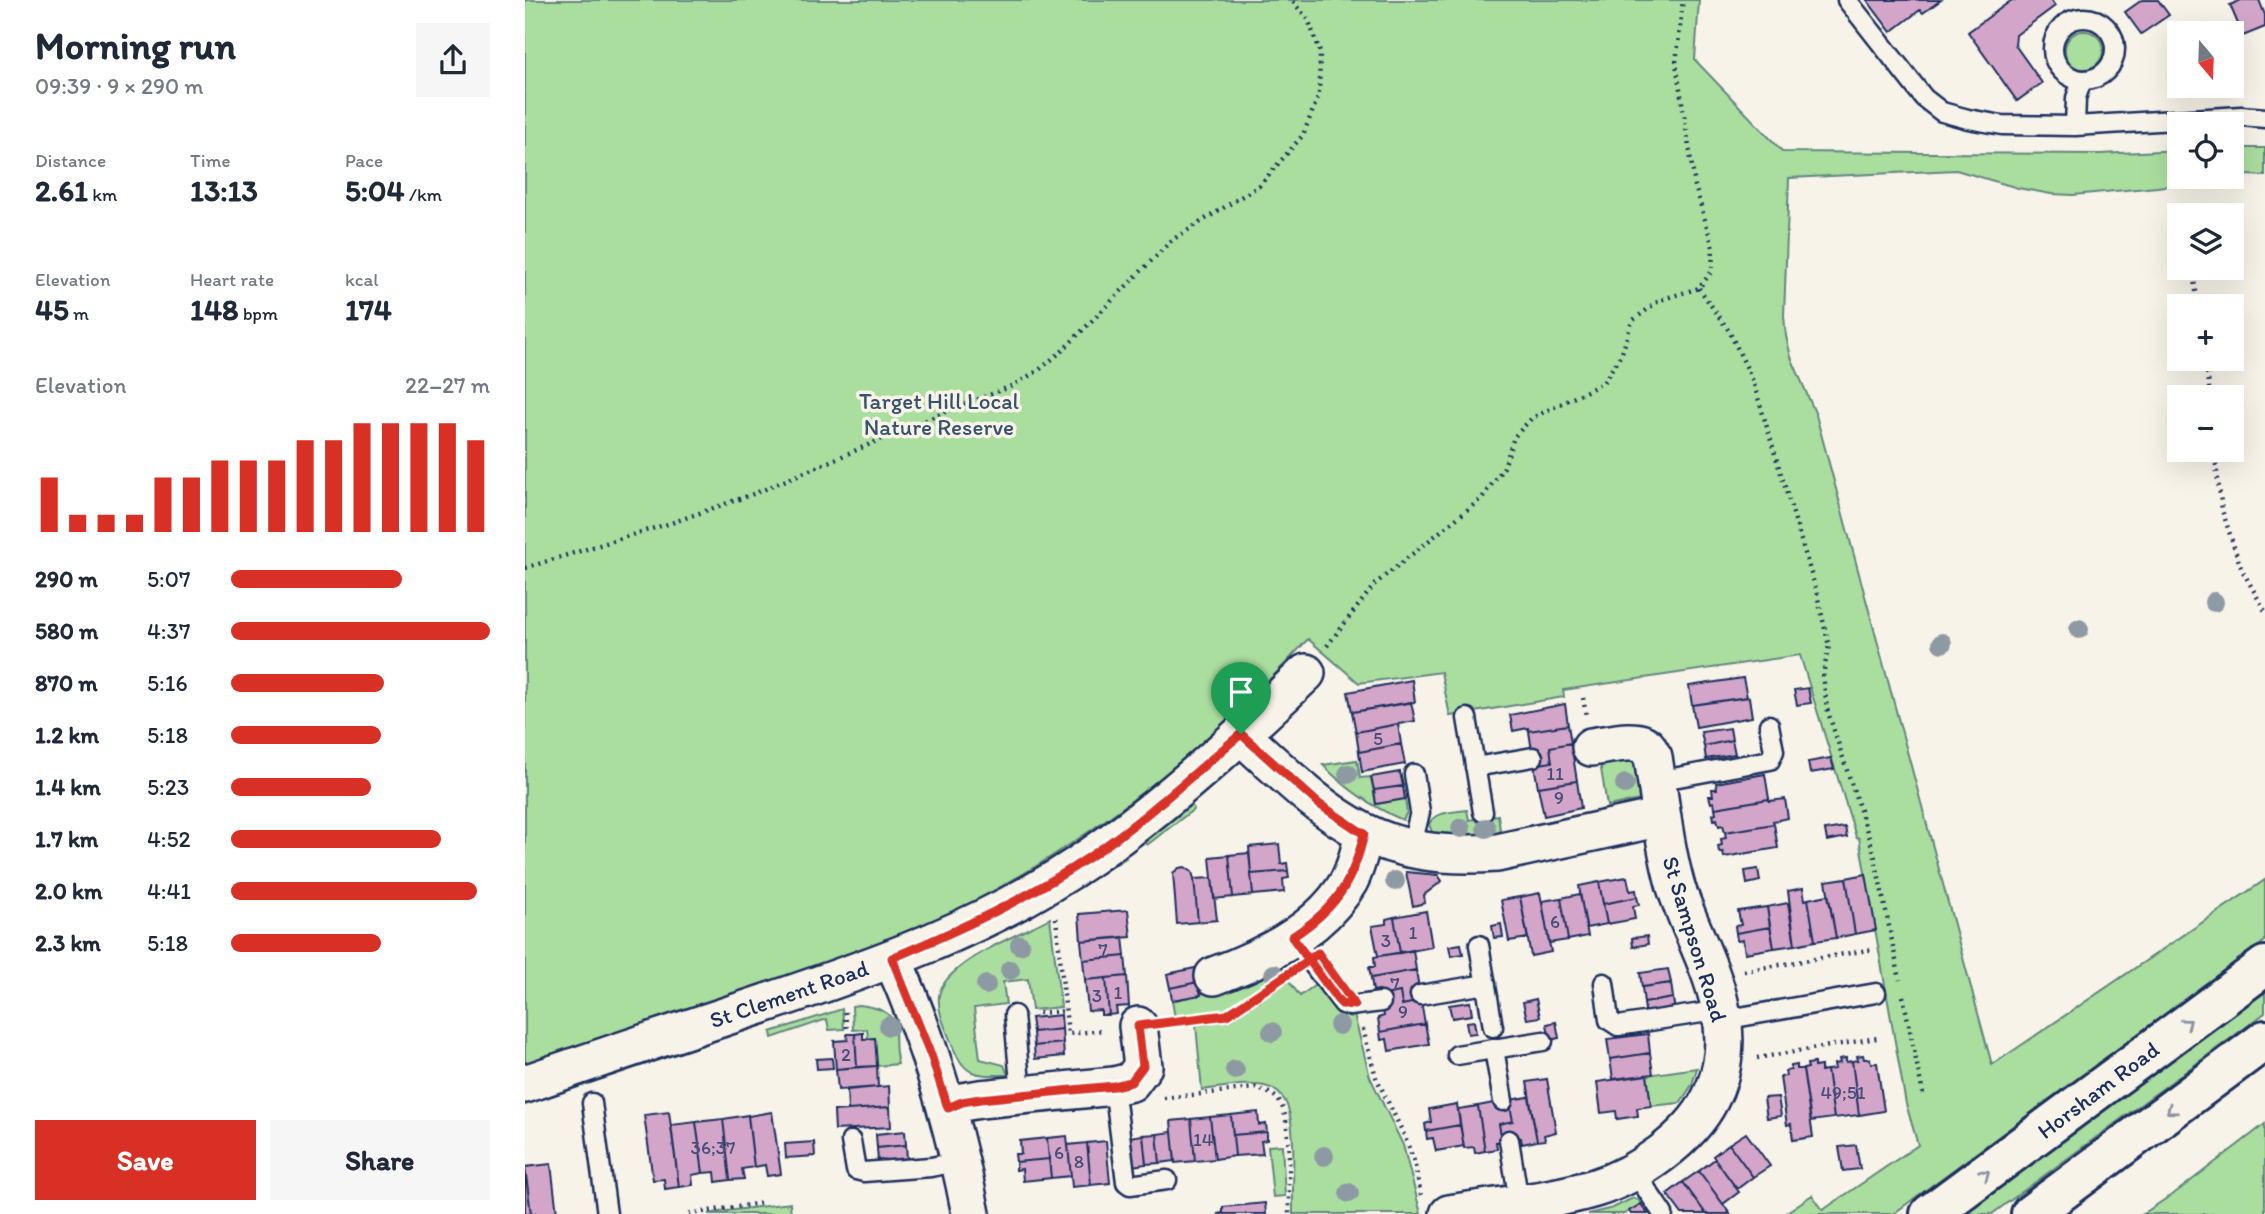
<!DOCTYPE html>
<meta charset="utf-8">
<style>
:root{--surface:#fff;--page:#f6f6f7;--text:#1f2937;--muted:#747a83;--accent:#d93025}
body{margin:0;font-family:Itim,sans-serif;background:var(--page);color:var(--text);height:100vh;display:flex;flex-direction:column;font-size:26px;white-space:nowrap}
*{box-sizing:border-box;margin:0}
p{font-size:23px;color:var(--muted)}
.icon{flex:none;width:38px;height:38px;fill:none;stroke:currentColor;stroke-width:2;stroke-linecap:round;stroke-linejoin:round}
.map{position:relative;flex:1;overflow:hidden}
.drawer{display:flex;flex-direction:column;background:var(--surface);width:525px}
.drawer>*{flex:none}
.needle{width:46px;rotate:161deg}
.fabs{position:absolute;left:1642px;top:21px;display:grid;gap:14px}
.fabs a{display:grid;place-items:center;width:77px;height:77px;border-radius:0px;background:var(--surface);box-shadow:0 7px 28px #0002;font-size:35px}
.pin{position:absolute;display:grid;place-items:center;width:60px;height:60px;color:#fff;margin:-72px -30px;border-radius:50% 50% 50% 0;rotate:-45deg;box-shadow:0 0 7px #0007}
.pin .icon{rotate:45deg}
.round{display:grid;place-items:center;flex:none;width:74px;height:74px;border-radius:0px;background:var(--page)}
.head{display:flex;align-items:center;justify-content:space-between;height:119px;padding:0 35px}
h1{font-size:38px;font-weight:700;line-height:52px}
.figures{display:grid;grid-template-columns:repeat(3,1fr);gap:10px;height:119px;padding:7px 35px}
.figures div{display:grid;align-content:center}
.figures b{font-size:30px;font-weight:700}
.figures small{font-size:19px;font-weight:400}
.figures p{font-size:19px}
.chart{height:196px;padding:14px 35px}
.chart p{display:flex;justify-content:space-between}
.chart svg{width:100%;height:126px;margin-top:7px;stroke:var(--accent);stroke-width:6}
.action{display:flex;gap:14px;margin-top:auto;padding:14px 35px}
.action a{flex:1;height:80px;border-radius:0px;background:var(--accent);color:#fff;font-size:28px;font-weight:700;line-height:80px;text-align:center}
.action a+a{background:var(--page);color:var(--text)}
ul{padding:0 35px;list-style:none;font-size:23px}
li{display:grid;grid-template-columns:112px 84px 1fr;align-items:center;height:52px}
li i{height:18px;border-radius:9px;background:var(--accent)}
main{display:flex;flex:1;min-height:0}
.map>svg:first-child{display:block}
</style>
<main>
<section class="drawer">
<div class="head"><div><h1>Morning run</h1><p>09:39 · 9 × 290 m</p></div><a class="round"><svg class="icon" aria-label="share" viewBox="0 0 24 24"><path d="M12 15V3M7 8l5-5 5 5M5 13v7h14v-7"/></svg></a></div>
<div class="figures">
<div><p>Distance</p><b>2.61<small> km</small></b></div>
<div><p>Time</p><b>13:13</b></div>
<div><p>Pace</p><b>5:04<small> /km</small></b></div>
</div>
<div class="figures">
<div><p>Elevation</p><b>45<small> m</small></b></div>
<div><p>Heart rate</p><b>148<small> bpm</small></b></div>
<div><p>kcal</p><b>174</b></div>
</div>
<div class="chart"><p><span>Elevation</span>22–27 m</p>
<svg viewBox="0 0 160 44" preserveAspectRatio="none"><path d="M5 44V25M15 44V38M25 44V38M35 44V38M45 44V25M55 44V25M65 44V19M75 44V19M85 44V19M95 44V12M105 44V12M115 44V6M125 44V6M135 44V6M145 44V6M155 44V12"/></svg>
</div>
<ul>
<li><b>290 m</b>5:07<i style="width:66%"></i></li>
<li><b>580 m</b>4:37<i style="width:100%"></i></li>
<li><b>870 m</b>5:16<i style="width:59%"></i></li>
<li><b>1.2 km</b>5:18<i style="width:58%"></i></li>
<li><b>1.4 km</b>5:23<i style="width:54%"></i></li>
<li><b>1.7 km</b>4:52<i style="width:81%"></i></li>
<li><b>2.0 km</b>4:41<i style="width:95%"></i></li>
<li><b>2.3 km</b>5:18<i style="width:58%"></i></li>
</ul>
<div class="action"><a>Save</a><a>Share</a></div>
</section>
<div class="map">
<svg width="1740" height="1214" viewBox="0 0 1740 1214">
<rect width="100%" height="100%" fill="#f7f3e8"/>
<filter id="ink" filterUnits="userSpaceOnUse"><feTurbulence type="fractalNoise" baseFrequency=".0143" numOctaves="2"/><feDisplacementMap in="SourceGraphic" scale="14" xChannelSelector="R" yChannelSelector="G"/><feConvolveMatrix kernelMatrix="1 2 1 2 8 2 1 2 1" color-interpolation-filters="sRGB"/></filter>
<g filter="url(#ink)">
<!-- green -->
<path fill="#aade9f" stroke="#62867e" stroke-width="2" d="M0,0H1174L1170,60L1258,152L1575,154L1654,150V177H1705L1632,187L1548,195L1526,194L1493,188L1431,170L1264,178L1259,316L1261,336L1266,357L1291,415L1467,1065L1740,880V941L1368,1214H1259L1287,1195L1298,1210L1393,1145L1381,1104L1334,838L1331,837L1275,655L1038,690L1039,697L925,716L916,672L834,683L783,639C669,765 529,870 374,938L0,1068Z
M1540 50a19 19 0 1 1 38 0a19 19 0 1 1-38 0Z
M1706,148H1740V176L1721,175L1706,177Z
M1074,756C1081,756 1091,754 1097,756C1115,761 1119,785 1115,800L1082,806Z
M832,760L835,778L846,777L851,804L880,799L882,812L878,820C847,807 821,789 798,765Z
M664,802L669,809L622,845L617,840Z
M942,810L944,820L973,815L976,837H909L904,824C910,811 929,812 942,810Z
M598,854L601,858L491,925L429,954L427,951Z
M525,918L536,1007L507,1010L503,979L478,982L481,1004L449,1008L455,1059L479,1065L483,1075C453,1075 440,1078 428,1047C422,1031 412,1013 414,996C418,963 498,933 525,918Z
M755,964L758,971L756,976L701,1013L650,1018L647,1001L710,985Z
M763,980L775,996L793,983L828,1011L845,1077L878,1145L896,1214H768C767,1184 772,1131 762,1105C759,1097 751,1089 743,1087C724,1081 697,1088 677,1090L671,1025L705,1020Z
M1740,990V1013L1467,1214H1437Z
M312,994L314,999L0,1105V1098Z
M334,1005C385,1011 364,1033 373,1064L352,1066L350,1038L343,1039L342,1029L328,1030L327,1006Z
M317,1009L319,1029L304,1030L302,1019L247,1038L246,1032Z
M1172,1068L1167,1085L1155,1103L1126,1106L1122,1075Z
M1740,1124V1214H1618L1654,1190Z
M757,1145L760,1196L748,1197L743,1146Z
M1108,1198L1114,1200L1116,1204L1099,1214H1063L1088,1208Z
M265,1203L266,1214H183L194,1212Z"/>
<!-- building -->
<path fill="#d3a6c9" stroke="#1b2f5e" stroke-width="2" d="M1342,0H1416L1398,13L1395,10L1366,32Z
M1487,0H1526L1530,6L1491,35L1490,45L1517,83L1492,101L1443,32Z
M1617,0H1633L1644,15L1616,34L1600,12Z
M1716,0H1734L1740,15V27L1718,36L1705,5Z
M1218,678L1222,697L1167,705L1164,686Z
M887,680L890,702L827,712L823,692Z
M1283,688L1286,703L1272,705L1269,690Z
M1224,697L1227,717L1171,727L1167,705Z
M886,702L890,721L831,732L827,712Z
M1040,704L1043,725L1004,731L1003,728L988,731L985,715Z
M873,724L876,744L834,752L831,732Z
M1043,725L1046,743L1025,747L1027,762L1009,765L1004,731Z
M1205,728L1207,740L1179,746L1176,732Z
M1207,740L1210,754L1181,759L1179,746Z
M1046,743L1052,781L1013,787L1009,765L1027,762L1025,747Z
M876,744L880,764L837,772L834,752Z
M1306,758L1309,769L1285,773L1283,762Z
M875,772L878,786L849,790L846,777Z
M1240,774L1244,799L1190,808L1189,802L1186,803L1184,796H1188L1187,789H1192L1191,783Z
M1052,781L1056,808L1019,816L1013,787Z
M878,786L880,799L851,804L849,790Z
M1244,799V801L1260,799L1263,818L1248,821L1249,824L1200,832L1198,825L1194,826L1192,819L1189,820L1188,814L1191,813L1190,808Z
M1249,824L1253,848L1199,857L1198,852H1194L1193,846L1197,845L1196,839L1201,838L1200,832Z
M1320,827L1322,837L1302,841L1300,830Z
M754,844L756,864L762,863L763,871L726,874L724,847Z
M724,853L728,895L708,897L704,855Z
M704,855L708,897L689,899L685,857Z
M660,867L667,872L669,879L673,922L652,924L648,873L654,868Z
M1233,869L1235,881L1222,884L1220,871Z
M763,871L764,878L758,879L759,892L728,895L726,874Z
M881,872L913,875L917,881L899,895L900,903L888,906Z
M1341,874L1351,930L1330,934L1321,878Z
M1102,877L1105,891L1111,890L1112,897L1078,904L1074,882Z
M687,878L692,920L673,922L669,879Z
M1321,878L1330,934L1311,938L1301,881Z
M1074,882L1082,924L1061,928L1054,886Z
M1278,888L1280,900L1283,899L1290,941L1270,945L1263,891Z
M1015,893L1026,952L1006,956L995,897Z
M1055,894L1063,936L1043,940L1036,898Z
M1303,895L1311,938L1290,941L1283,899Z
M995,897L1003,938L984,941L976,900Z
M1112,897L1114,905L1108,906L1110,919L1082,924L1078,904Z
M1036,898L1043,940L1024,943L1017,901Z
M1263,903L1270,945L1249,948L1242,907Z
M1242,907L1245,927L1211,933L1210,926L1216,925L1213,911Z
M603,910L606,937L556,941L554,914Z
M901,911L907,947L875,953L869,917Z
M869,917L875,953L853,956L847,926L861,924V919Z
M976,924L978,937L969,938L967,926Z
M1245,927L1249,948L1220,953L1218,940L1212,941L1211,933Z
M1122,936L1123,944L1108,947L1107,938Z
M598,937L600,956L558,960L556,941Z
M936,944L938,954L926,956L924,946Z
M888,950L891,970L846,978L844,967H850L849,957Z
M600,956L602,976L560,980L558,960Z
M670,968L673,982L645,988L642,974Z
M1143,969L1146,983L1117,987L1115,973Z
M891,970L896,1001L877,1005L875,992L855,996L854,990L848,991L846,978Z
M602,976L604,1006L591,1007L592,1014L584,1015L581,978Z
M581,978L584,1015H576V1010L563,1011L560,980Z
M673,982L676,995L647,1000L645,988Z
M1146,983L1148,998L1119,1003L1117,987Z
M875,992L877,1005L896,1001L900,1024L855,1032L853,1018L859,1016L855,996Z
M1148,998L1150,1012L1121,1017L1119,1003Z
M1011,999L1015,1017L1002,1019L998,1002Z
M945,1002L947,1015L927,1018L924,1005Z
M536,1015L537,1029L508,1032L506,1018Z
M949,1021L951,1033L943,1034L941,1022Z
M1031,1022L1034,1038L1025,1040L1022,1024Z
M900,1024L904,1044L864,1051L862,1039L856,1040L855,1032Z
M537,1029L538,1043L509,1046L508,1032Z
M338,1033V1039L350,1038L352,1066L332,1067L330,1034Z
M322,1034H330L332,1067L311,1069L309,1041L323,1040Z
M1123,1034L1125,1053L1085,1059L1082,1039Z
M538,1043L539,1056L510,1059L509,1046Z
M1125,1053L1128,1074L1088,1079L1085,1059Z
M1338,1055L1339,1059H1345L1346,1063H1352L1359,1111L1334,1115L1327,1061L1333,1060L1332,1056Z
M307,1058L308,1068L292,1069L291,1059Z
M1321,1058V1062L1327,1061L1334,1115L1309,1118L1302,1070L1310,1069L1309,1064L1315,1063L1314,1059Z
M1289,1063V1067L1296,1066V1071L1302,1070L1309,1118L1286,1121L1278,1069L1283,1068L1282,1064Z
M1272,1065V1069H1278L1288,1137L1268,1140L1266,1124L1262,1125L1255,1077L1261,1076L1260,1071L1266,1070V1066Z
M352,1066L353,1087L313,1090L311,1069Z
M1122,1075L1126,1106L1112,1108L1113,1116L1092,1119L1091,1111L1076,1113L1072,1082Z
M1022,1079L1031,1132L1019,1135L1020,1140L1012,1141L1002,1082Z
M364,1086L365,1107L323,1110L322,1090Z
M1004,1097L1012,1141L997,1144L996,1138L977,1142L974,1124L988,1121L984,1100Z
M1253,1097L1256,1116L1242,1118L1239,1098Z
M984,1100L988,1121L974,1124L977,1142H971L972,1149L960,1151L953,1106Z
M932,1104L935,1125L901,1131L900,1124L906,1122L904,1109Z
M953,1106L960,1151L950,1153L949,1147L939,1148L933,1109Z
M365,1107L366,1127L310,1130L309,1111Z
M144,1112L154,1187L140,1189L139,1179L128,1180L119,1115Z
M247,1112L256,1174L242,1176L240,1165L229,1167L223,1116Z
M733,1112L734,1125L741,1124L742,1132L708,1135L706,1115Z
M223,1115L229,1167L217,1169L219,1179L205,1180L198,1119Z
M706,1115L710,1156L690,1159L685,1117Z
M685,1117L690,1159L670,1161L666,1119Z
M198,1119L205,1180L191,1182L190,1172L178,1173L171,1122Z
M666,1119L670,1161L650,1163L646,1121Z
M171,1122L178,1173L167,1175L168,1185L154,1187L146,1125Z
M935,1125L939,1146L911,1151L908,1138L902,1139L901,1131Z
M380,1131L381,1145L352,1148L351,1134Z
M647,1132L650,1161L635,1163L632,1134Z
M742,1132V1140L736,1141L738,1154L710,1156L708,1135Z
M1221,1133L1245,1166L1228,1177L1204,1144Z
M632,1134L635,1163L621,1164L618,1135Z
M618,1135L621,1164L607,1166L604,1137Z
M542,1136L546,1176L526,1178L522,1138Z
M522,1138L524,1159L491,1162L490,1154H496L495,1141Z
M581,1141L585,1183L566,1185L562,1143Z
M289,1142L290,1156L261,1158L260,1144Z
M562,1143L566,1185L547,1187L543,1145Z
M1204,1144L1228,1177L1212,1189L1188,1156Z
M381,1145L382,1159L353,1161L352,1148Z
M1331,1145L1335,1169L1318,1171L1314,1147Z
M524,1159L526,1178L498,1181L497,1169L491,1170V1162Z
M1190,1159L1214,1192L1198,1204L1174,1171Z
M26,1164L32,1214H6L0,1167Z
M0,1169L6,1214H0Z
M1174,1171L1198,1204L1205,1214H1181L1158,1182Z
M1158,1182L1181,1214H1157L1142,1194Z
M740,1203L741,1214H692L698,1213V1207Z
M1116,1204L1123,1214H1106L1104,1211Z"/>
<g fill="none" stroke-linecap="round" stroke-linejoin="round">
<defs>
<path id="service" d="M1322,0L1399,98L1417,112L1443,119L1477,125L1550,126L1716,116L1740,118
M1528 49a31 31 0 1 1 62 0a31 31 0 1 1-62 0Z
M1550,126L1551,98L1557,80
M942,718L958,812
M950,767L1008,757
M1132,781L1245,760L1249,751L1244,725
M886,849L895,812L889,774
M767,937L818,1004L825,1006L856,1002
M954,945L968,1027
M1079,983L1084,1020L1093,1026L1196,1010
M895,995L961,984
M489,1015L496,1095
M1198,1020L1351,993
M969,1049L978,1101
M932,1055L1018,1041
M589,1086L601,1182L605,1185L642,1180
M67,1103L82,1214
M984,1140L994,1202
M326,1141L331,1170L339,1172L406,1167L436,1161
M1109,1171L1138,1214"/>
<path id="minor" d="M716,735C803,814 845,862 972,853L1137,817
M367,958C404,1040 429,1125 446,1214
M689,976C739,958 797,929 824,881C832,866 835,849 839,834
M0,1084C75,1058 150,1033 226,1008C344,969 465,927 568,855C644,802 714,737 781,673
M423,1108L437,1102L455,1099L589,1086L606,1082L618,1066L613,1026
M924,1214C972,1206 1023,1202 1070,1188C1113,1175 1165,1139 1185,1099C1200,1071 1202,1036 1195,1006C1186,965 1164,927 1151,887C1139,845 1135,800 1128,757C1127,756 1122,747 1122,747C1113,736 1078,746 1066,747"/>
<path id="primary" d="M1405,1214L1740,966
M1506,1214L1740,1040"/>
</defs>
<!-- service casing -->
<use href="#service" stroke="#1b2f5e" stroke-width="23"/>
<!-- minor casing -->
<use href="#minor" stroke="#1b2f5e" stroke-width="42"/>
<!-- primary casing -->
<use href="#primary" stroke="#1b2f5e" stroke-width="44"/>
<!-- path -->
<path stroke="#1b2f5e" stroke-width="4.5" stroke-dasharray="2 5" stroke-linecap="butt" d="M1668,276L1674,306
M1174,288L1204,331L1228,381L1291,590L1304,646L1298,674L1302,709L1349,853L1375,980
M1681,359L1685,397
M1689,450L1697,510L1716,568L1740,611
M0,568L149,522L231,493L413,415L487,386L514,370L537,351L647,240L735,185L778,135L794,95L795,52L783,19L766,0
M802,646L850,584L957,498L979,467L989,437L1007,418L1078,383L1097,353L1107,321L1135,300L1174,288L1187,271L1188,247L1170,186L1151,63L1158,0
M1058,698L1061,715
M531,918L543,1034L578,1030
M1219,971L1349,949
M1378,996L1398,1094
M320,1012L322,1031
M514,1013L541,1011
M646,1022L702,1015L721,1004
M838,1029L851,1077L879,1135L889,1161L896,1195
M1232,1058L1352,1038
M639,1098L730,1088C738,1091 749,1093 754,1101C768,1119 763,1189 764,1214
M164,1214L237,1203"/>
<!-- service -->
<use href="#service" stroke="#f7f3e8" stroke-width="18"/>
<!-- minor -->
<use href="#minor" stroke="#f7f3e8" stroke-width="37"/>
<!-- primary -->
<use href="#primary" stroke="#f7f3e8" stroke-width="38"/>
</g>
<!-- trees -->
<g fill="#8e9aa3">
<circle cx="1689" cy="602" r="10"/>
<circle cx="1554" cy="629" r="10"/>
<circle cx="1417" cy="643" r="10"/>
<circle cx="823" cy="774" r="10"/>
<circle cx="1100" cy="784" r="10"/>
<circle cx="936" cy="828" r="10"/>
<circle cx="961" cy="828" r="10"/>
<circle cx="870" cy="881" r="10"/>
<circle cx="495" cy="945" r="10"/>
<circle cx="485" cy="970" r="10"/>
<circle cx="749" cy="974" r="10"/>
<circle cx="461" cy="985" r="10"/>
<circle cx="814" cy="1025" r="10"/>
<circle cx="364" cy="1026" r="10"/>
<circle cx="747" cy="1032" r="10"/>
<circle cx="710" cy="1070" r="10"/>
<circle cx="799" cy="1156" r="10"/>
<circle cx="824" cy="1193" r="10"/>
</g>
<!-- one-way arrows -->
<defs><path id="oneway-chevron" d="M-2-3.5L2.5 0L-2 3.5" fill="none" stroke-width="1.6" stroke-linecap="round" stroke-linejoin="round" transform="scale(1.75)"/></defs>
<g stroke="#8991a3">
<use href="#oneway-chevron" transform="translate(1662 1023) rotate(-37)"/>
<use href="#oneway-chevron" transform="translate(1646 1110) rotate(143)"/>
<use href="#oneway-chevron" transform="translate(1460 1174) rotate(-37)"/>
</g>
</g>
<g fill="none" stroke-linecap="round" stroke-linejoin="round" filter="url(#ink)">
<defs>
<path id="route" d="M716,734C667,775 619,820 566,856C504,898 436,929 367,958L407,1058L423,1108L437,1102L455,1099L589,1086L606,1082L618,1066L613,1026L702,1015L784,960L812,999L817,1004L830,1005L793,953L784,960L767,937C810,909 828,883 839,834L794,804L716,734"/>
</defs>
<!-- route casing -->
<use href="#route" stroke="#fff" stroke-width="14"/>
<!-- route -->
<use href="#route" stroke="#d93025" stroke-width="9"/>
</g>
<g text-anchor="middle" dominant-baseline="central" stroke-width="7" stroke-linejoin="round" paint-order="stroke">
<!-- number labels -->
<g font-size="19" fill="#494d79">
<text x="853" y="738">5</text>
<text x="1030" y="773">11</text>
<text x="1034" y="797">9</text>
<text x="1030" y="921">6</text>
<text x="888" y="932">1</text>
<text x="861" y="940">3</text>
<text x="578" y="949">7</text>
<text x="870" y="983">7</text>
<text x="593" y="992">1</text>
<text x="572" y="995">3</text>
<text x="878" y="1011">9</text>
<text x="321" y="1054">2</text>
<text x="1318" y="1092">49;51</text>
<text x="678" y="1139">14</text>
<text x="188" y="1147">36;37</text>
<text x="534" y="1152">6</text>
<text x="554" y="1161">8</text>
</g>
<!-- park labels -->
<g font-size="23" fill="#38526b" stroke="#f7f3e8">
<text x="414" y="401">Target Hill Local<tspan x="414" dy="26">Nature Reserve</tspan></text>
</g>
<!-- street labels -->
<g font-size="23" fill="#1b2f5e" stroke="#f7f3e8">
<text transform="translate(1170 939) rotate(73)">St Sampson Road</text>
<text transform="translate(264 994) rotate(-19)">St Clement Road</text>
<text transform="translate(1573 1090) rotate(-37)">Horsham Road</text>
</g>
</g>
</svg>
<div class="fabs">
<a><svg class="needle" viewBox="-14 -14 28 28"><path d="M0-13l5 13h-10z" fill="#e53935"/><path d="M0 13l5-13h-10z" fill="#747a83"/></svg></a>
<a><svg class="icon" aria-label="locate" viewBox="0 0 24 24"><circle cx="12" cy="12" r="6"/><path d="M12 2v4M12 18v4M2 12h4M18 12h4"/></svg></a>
<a><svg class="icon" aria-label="layers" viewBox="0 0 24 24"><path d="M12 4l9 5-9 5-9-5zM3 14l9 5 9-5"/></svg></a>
<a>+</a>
<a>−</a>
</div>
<div class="pin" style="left:716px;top:734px;background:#1e9e55"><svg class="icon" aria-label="arrive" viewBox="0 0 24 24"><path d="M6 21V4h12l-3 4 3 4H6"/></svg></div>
</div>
</main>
